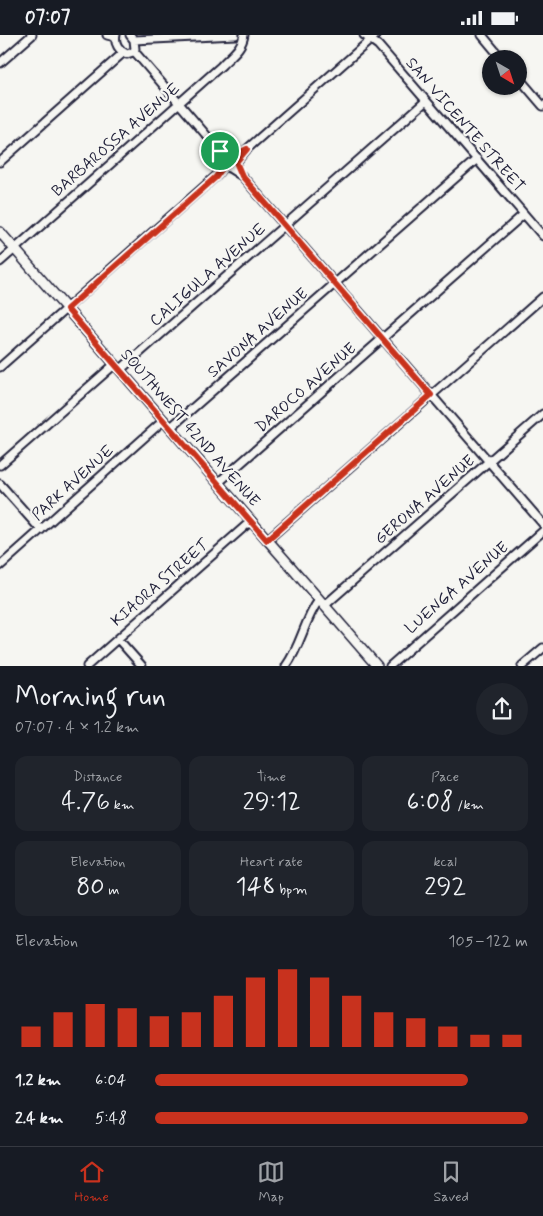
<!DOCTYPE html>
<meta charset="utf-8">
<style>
:root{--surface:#171b24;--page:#20242c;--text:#f1f3f6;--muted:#9ea1a6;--line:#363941;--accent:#c8321e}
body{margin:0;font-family:Mynerve,sans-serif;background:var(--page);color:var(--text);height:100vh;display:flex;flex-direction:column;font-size:19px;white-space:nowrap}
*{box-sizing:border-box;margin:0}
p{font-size:16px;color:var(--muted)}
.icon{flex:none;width:28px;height:28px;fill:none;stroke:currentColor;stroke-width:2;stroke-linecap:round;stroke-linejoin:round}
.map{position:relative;height:631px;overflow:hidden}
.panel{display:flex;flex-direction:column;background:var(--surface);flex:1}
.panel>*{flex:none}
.needle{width:32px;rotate:141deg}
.fabs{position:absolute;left:482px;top:15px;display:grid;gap:10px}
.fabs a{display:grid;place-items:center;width:45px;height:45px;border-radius:50%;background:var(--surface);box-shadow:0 1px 4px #0004;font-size:25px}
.pin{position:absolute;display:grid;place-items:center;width:42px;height:42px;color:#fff;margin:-21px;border:2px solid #fff;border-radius:50%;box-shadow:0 1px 5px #0007}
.round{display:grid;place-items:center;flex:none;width:52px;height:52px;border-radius:26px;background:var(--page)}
.overview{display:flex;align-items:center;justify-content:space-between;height:85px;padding:0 15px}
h1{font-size:28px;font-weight:600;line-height:38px}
.figures{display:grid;grid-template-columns:repeat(3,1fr);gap:8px;height:85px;padding:5px 15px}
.figures div{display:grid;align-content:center;border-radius:12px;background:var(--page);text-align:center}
.figures b{font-size:25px;font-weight:600}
.figures small{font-size:14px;font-weight:400}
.figures p{font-size:14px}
.chart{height:140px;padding:10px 15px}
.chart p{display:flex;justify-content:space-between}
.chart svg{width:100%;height:90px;margin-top:5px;stroke:var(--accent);stroke-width:6}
ul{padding:0 15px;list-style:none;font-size:16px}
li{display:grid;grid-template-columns:80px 60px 1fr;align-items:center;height:38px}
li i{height:12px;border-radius:6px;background:var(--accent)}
.status{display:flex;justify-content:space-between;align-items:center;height:35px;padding:0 25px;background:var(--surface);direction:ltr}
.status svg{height:14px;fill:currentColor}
.menu{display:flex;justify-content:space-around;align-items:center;height:70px;border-top:1px solid var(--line);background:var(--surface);font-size:14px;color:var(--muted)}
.menu a{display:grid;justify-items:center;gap:2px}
.menu .selected{color:var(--accent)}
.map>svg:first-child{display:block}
</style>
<div class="status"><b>07:07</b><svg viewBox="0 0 49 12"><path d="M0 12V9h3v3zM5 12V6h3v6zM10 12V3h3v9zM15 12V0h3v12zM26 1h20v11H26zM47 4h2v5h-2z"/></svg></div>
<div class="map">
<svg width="543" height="631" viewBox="0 0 543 631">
<rect width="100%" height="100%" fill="#f6f6f2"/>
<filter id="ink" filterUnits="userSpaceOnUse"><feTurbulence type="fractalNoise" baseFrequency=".02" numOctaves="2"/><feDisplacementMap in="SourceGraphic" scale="10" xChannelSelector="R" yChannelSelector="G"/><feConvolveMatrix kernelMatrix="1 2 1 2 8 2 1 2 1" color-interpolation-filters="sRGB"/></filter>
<g filter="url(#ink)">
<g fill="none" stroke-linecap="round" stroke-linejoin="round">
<defs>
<path id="minor" d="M107,0L115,2
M116,0C114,8 119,16 127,19L133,17L135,14L134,5L130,0
M364,0L378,10L543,201
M482,0L502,24
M134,5L235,0
M134,16L220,116L225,127
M0,28L32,0
M519,43L543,71
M225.5 128a5.5 5.5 0 1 1 11 0a5.5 5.5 0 1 1-11 0Z
M0,127L123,18
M236,127L247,114L376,0
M231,134L242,141L543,489
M0,227L221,31C230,21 242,14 244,0
M0,332L216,141L225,129
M120,335L426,66
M170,393L477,124
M0,430L115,329
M218,448L524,179
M0,449L41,495
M267,505L543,262
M0,531L164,385
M324,571L543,379
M118,604L142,631
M87,631L251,486
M286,631C301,611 304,585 319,565
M390,631L543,496
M522,631L543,613"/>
<path id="major" d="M0,197L377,631"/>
</defs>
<!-- minor casing -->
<use href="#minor" stroke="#22223b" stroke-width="11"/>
<!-- major casing -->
<use href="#major" stroke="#22223b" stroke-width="12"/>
<!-- minor -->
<use href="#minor" stroke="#f6f6f2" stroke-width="7"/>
<!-- major -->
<use href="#major" stroke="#f6f6f2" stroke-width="9"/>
</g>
</g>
<g fill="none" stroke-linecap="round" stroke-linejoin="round" filter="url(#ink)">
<defs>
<path id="route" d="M247,114L236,127L242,141L431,360L267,505L67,274L216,142L225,129L220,116L229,123Z"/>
</defs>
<!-- route casing -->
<use href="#route" stroke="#fff" stroke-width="10"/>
<!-- route -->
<use href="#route" stroke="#c8321e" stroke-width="6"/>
</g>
<g text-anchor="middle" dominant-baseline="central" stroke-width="4.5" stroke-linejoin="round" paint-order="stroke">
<!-- street labels -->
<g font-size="16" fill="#22223b" stroke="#f6f6f2">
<text transform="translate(465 90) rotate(49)">SAN VICENTE STREET</text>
<text transform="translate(116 105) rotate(-41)">BARBAROSSA AVENUE</text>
<text transform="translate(208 240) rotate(-41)">CALIGULA AVENUE</text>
<text transform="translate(258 298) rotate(-41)">SAVONA AVENUE</text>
<text transform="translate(306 353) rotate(-41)">DAROCO AVENUE</text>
<text transform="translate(190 393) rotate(49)">SOUTHWEST 42ND AVENUE</text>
<text transform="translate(73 448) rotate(-42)">PARK AVENUE</text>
<text transform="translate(425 465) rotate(-41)">GERONA AVENUE</text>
<text transform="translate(160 548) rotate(-41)">KIAORA STREET</text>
<text transform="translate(457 553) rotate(-41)">LUENGA AVENUE</text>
</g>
</g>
</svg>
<div class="fabs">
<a><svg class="needle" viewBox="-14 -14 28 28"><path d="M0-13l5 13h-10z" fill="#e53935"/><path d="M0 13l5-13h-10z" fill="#9ea1a6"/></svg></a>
</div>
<div class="pin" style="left:220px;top:116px;background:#1e9e55"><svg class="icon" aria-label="arrive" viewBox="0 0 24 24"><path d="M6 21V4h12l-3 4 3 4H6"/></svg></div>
</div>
<section class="panel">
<div class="overview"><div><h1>Morning run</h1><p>07:07 · 4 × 1.2 km</p></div><a class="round"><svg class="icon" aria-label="share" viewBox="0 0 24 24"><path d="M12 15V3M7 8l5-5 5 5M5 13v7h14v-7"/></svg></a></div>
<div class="figures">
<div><p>Distance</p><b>4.76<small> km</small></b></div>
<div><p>Time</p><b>29:12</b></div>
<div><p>Pace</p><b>6:08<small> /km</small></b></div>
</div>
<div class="figures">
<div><p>Elevation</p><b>80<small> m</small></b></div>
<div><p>Heart rate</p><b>148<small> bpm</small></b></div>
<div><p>kcal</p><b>292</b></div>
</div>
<div class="chart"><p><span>Elevation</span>105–122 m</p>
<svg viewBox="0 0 160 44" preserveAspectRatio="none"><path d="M5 44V34M15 44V27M25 44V23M35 44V25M45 44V29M55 44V27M65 44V19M75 44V10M85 44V6M95 44V10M105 44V19M115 44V27M125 44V30M135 44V34M145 44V38M155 44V38"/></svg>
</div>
<ul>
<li><b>1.2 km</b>6:04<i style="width:84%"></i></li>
<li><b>2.4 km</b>5:48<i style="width:100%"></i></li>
</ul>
</section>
<nav class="menu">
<a class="selected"><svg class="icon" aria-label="home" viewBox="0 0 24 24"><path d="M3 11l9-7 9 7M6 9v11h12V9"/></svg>Home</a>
<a><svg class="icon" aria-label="map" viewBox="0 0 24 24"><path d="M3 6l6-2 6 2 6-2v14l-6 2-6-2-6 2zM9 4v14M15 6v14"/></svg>Map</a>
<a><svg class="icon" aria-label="saved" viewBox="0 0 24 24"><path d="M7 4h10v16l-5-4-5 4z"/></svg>Saved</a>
</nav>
